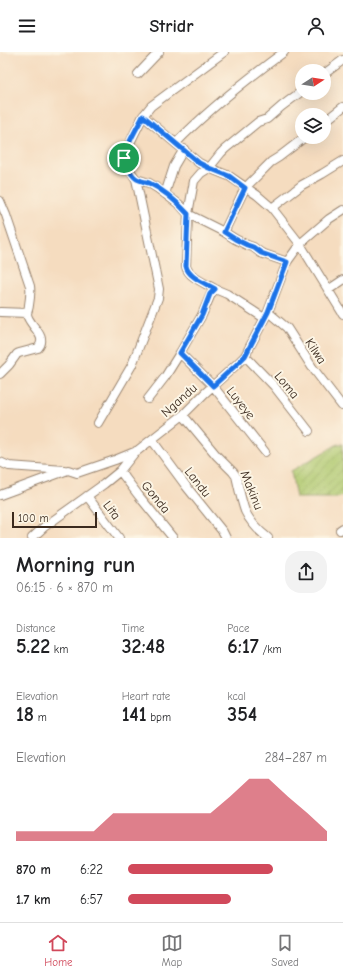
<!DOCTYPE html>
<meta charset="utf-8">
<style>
:root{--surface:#fff;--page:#f2f2f2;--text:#202124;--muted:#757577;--line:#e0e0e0;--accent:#d1495b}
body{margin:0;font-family:"Comic Neue",sans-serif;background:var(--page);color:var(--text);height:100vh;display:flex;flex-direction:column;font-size:15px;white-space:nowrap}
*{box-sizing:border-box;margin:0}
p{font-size:13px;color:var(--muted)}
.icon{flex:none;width:22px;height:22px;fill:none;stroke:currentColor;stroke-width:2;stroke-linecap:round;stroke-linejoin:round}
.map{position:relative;height:486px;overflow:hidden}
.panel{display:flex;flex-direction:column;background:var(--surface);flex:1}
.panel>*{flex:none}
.needle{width:26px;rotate:78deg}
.buttons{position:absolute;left:295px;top:12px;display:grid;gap:8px}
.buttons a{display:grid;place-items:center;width:36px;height:36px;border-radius:50%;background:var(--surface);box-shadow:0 4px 16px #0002;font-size:20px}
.scale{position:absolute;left:12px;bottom:10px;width:85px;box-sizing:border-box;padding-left:4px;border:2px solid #3b2a1e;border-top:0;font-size:11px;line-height:14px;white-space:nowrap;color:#3b2a1e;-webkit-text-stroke:3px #fcf5e5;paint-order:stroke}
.pin{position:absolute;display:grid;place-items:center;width:34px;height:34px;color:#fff;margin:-17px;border:2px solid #fff;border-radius:50%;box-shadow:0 1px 4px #0007}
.round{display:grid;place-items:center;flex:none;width:42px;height:42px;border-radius:16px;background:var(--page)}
.head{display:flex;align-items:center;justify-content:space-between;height:68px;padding:0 16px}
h1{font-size:22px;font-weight:700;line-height:30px}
.metrics{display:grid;grid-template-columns:repeat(3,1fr);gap:6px;height:68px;padding:4px 16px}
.metrics div{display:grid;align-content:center}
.metrics b{font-size:20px;font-weight:700}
.metrics small{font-size:11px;font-weight:400}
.metrics p{font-size:11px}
.chart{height:112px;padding:8px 16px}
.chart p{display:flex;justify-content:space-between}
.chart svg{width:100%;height:72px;margin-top:4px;fill:var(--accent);opacity:.7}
ul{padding:0 16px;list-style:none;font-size:13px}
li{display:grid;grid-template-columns:64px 48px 1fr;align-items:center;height:30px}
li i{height:10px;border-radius:5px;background:var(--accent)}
header{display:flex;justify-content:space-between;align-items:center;height:52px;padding:0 16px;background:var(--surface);font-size:18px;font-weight:700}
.tabs{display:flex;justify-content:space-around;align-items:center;height:56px;border-top:1px solid var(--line);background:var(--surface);font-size:11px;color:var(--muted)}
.tabs a{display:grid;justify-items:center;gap:2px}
.tabs .current{color:var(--accent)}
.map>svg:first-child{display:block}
</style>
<header><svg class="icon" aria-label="menu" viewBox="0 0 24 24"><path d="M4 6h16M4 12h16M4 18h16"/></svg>Stridr<svg class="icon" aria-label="person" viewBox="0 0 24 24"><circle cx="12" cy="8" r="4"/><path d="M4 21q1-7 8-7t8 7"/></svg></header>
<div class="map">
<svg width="343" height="486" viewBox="0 0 343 486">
<defs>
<pattern id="garden-furrows" width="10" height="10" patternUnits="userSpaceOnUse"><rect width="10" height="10" fill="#aec86d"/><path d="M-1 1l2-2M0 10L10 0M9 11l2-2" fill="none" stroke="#8fa359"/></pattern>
</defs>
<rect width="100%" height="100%" fill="#fcf5e5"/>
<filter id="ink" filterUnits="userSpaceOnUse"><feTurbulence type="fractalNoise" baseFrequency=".025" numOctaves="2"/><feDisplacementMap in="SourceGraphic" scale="8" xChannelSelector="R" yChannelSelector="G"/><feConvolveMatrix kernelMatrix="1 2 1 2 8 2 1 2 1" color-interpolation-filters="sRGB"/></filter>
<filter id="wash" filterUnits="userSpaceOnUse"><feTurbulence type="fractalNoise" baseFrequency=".012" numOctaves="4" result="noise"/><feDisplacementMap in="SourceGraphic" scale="16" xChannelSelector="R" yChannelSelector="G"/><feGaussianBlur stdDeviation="0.9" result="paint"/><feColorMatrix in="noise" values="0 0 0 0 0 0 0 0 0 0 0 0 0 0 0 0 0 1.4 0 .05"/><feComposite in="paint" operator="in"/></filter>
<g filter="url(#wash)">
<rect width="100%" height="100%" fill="#f5dcbf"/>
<!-- garden -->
<path fill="url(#garden-furrows)" stroke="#747946" d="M338,392H343V444L337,446H296L291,419Z"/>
</g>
<g filter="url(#ink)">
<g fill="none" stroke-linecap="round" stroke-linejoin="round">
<defs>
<path id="minor" d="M138,22L159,0
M324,22L343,8
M143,64L199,111L209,116L229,124L257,143L272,156L300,192L343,262
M324,70L343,55
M176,91C209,57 246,28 284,0
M136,127L149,131L157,136L180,153L188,162L224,180L235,187L247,193L253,195L261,201L287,210
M165,142L174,114L184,97
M0,149L6,163L30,234C31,241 30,247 29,253C29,256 27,260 27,262C28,273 49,284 38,296L19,301L17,302L9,313L0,322
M272,156L302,133L322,122L343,109
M224,180L245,136L271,110L279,105L305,85
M215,237C205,231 188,225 186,214L188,162L194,129L201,121L209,116L221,101L225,97L258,70L267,67L282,54L302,39
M328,238L343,228
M0,260L27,261
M268,260L287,276L312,315L342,354
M180,301L213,334L265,400
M245,304L274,334L309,379
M148,347L165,325L180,301L202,263L211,242L215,237L227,242L264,266
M183,363L217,404L233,420L236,424C239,436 241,448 245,459C250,470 259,479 268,486
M98,371L132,313L158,246L159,237L136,127L125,112L124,106L126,99L143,64L151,54L224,0
M152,388L186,434L223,480L226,486
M0,410L9,414L64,418
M120,419L139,444L173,486
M0,443L68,418L77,421L115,408L137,399L183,363L205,341L236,313L245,304L268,260L287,210L300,192L329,167L343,158
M87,444L119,486
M340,478L343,476
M32,486L44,475L104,432L120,419L136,399"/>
</defs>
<!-- minor casing -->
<use href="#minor" stroke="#98836e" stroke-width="10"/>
<!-- minor -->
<use href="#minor" stroke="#fff" stroke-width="8"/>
</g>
</g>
<g fill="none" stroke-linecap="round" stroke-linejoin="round" filter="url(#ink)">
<defs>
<path id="route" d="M143,64L199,111L209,116L229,124L245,136L224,180L235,187L247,193L253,195L261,201L287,210L268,260L245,304L236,313L213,334L180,301L202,263L210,242L215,237C205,231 188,225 186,214L188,162C177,150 164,138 149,131C145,130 141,129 137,127C133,125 124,112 124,106C124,97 139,73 143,64Z"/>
</defs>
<!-- route casing -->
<use href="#route" stroke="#fff" stroke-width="8"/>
<!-- route -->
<use href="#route" stroke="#1a73e8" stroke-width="5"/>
</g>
<g text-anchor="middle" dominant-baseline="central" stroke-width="4" stroke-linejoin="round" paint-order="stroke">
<!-- street labels -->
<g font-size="13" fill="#3b2a1e" stroke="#fcf5e5">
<text transform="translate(316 299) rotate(57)">Kilwa</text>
<text transform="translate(287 333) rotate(50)">Loma</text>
<text transform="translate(179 348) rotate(-42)">Ngandu</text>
<text transform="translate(241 351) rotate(52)">Luyeye</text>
<text transform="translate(198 430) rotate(52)">Landu</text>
<text transform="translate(252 438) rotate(68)">Makinu</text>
<text transform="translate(156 445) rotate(51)">Gonda</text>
<text transform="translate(112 458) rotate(53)">Lita</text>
</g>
</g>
</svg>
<div class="buttons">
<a><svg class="needle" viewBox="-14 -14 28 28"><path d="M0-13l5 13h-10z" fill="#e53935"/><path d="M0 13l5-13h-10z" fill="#757577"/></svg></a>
<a><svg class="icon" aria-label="layers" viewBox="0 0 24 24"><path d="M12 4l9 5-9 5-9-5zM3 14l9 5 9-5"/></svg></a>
</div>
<div class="scale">100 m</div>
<div class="pin" style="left:124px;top:106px;background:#1e9e55"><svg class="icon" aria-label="arrive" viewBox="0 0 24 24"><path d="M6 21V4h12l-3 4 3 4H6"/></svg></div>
</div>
<section class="panel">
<div class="head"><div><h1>Morning run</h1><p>06:15 · 6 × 870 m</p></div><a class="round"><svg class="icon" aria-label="share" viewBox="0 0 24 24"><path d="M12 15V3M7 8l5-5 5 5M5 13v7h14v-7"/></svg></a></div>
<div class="metrics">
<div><p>Distance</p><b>5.22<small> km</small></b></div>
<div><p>Time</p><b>32:48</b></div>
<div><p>Pace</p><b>6:17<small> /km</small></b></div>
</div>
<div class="metrics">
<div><p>Elevation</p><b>18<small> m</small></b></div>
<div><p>Heart rate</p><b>141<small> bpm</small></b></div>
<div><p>kcal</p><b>354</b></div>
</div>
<div class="chart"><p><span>Elevation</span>284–287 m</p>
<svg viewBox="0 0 160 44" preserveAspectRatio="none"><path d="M0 44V38L10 38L20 38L30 38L40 38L50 27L60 27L70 27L80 27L90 27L100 27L110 17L120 6L130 6L140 17L150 27L160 38V44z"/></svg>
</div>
<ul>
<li><b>870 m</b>6:22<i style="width:73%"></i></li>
<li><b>1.7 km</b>6:57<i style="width:52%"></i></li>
</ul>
</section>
<nav class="tabs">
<a class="current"><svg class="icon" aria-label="home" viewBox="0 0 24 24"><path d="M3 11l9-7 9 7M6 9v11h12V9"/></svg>Home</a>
<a><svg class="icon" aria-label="map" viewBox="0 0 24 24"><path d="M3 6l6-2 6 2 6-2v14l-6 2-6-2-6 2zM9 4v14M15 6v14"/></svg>Map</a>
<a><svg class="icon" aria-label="saved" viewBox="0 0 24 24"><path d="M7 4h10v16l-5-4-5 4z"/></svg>Saved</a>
</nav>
